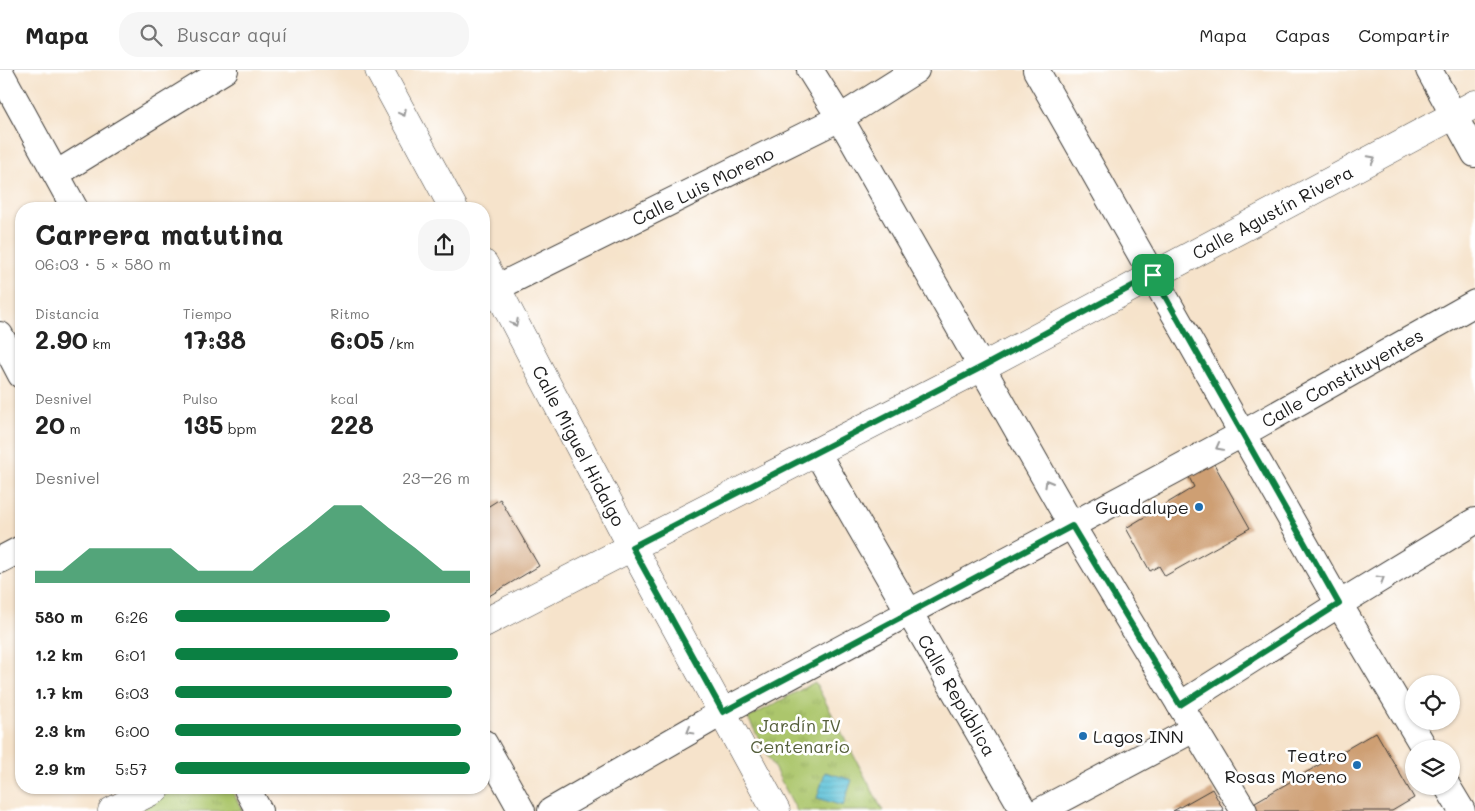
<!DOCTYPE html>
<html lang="es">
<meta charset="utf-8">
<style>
:root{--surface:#fff;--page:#f6f6f6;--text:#222;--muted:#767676;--line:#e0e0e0;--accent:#0b8043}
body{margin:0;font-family:Mali,sans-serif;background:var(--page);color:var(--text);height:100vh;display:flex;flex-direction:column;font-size:19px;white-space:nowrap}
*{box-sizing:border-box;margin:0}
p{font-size:16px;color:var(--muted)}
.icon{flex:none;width:28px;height:28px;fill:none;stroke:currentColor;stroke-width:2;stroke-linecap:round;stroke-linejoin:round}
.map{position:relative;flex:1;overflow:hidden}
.side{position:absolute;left:15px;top:132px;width:475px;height:592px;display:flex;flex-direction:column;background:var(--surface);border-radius:20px;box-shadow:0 1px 4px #0004}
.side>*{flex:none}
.buttons{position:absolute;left:1405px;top:605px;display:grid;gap:10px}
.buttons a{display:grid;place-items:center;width:55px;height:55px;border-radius:50%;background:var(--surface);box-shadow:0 1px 4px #0004;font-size:25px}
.pin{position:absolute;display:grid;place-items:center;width:42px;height:42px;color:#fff;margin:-21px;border-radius:10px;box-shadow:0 2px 8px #0006}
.round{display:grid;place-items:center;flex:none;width:52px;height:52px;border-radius:20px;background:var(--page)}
.headline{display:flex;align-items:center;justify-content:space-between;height:85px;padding:0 20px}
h1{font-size:28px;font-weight:700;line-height:38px}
.metrics{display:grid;grid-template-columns:repeat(3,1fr);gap:8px;height:85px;padding:5px 20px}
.metrics div{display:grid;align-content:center}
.metrics b{font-size:25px;font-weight:700}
.metrics small{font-size:14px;font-weight:400}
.metrics p{font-size:14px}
.chart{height:140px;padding:10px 20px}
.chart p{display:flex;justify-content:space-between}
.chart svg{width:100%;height:90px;margin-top:5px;fill:var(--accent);opacity:.7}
ul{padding:0 20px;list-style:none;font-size:16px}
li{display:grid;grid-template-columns:80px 60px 1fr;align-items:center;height:38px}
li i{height:12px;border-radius:6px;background:var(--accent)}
header{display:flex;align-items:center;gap:30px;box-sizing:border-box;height:70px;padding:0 25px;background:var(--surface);border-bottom:1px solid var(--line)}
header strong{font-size:24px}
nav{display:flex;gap:28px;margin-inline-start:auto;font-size:18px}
.search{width:350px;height:45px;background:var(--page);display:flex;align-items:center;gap:12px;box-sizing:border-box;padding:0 18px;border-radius:20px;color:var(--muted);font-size:19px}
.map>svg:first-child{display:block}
</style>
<header>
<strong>Mapa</strong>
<div class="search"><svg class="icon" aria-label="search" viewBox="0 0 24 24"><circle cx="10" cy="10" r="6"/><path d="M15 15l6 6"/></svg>Buscar aquí</div>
<nav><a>Mapa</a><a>Capas</a><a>Compartir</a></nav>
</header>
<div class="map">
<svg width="1475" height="741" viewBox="0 0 1475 741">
<defs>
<pattern id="park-tufts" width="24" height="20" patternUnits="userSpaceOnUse" patternTransform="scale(1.25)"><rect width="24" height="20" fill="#acc66c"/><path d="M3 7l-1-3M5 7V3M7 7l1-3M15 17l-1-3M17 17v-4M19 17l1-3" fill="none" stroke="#93aa5d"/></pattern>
<pattern id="water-rules" width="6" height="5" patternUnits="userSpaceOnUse" patternTransform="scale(1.25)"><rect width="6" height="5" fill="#59c0d7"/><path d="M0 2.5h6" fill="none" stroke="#4da4b8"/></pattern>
</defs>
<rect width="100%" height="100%" fill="#fff"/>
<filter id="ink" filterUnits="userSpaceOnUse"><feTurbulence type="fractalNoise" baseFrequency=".02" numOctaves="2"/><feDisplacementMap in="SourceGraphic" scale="10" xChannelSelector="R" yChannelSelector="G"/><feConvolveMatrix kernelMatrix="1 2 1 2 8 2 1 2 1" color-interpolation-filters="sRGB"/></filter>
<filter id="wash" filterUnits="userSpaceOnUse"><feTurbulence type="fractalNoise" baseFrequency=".0096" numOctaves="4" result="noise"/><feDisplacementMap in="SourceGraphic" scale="20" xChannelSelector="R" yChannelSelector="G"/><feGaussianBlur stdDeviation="1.12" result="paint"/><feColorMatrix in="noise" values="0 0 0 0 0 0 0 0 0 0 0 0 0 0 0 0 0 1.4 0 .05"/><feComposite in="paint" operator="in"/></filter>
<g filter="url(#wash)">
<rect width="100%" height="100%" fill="#f6e3cb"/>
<!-- park -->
<path fill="url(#park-tufts)" stroke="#647144" d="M815,612L883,741H797L748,648Z
M176,719H231L243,741H136Z"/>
<!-- water -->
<path fill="url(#water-rules)" stroke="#3a6e7a" d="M825,702L852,710L843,736L817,728Z"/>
<g id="blocks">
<!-- building -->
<path fill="#ce9f73" d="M1213,392L1250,458L1165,506L1159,496L1150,501L1126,458L1194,417L1189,407Z
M500,429L539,496L484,529V439Z
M1376,662L1414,728L1392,741H1254L1250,735Z
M1212,719L1224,741H1173Z"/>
</g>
</g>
<g filter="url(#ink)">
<use href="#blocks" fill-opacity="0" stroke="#3d3a36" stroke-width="1"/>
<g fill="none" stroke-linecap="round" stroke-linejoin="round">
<defs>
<g id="street">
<path d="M810,0L840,48L1072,456L1244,741"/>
<path d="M1036,0L1339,534L1425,679"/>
<path d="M1429,0L1475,84"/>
<path d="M0,2L75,139"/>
<path d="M56,104L225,0"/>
<path id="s1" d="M484,224L840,48L916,0"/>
<path d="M0,265L21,305"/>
<path id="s2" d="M816,381L1024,741"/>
<path d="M0,490L21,479"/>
<path d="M1180,635L1339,534L1475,451"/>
<path d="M484,673L522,741"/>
<path d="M1447,716L1462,741"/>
<path d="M247,719L259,741"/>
<path id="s3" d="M551,741L723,642L1242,364L1475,233"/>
<path d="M1040,741L1194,659"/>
</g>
<g id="secondary">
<path d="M379,0L454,139"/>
<path id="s4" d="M484,194L632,477L776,741"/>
<path id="s5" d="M484,553L982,297L1475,34"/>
<path d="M112,741L156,719"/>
</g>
</defs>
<!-- street casing -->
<use href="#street" stroke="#3d3a36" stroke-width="28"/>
<!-- secondary casing -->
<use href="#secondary" stroke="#3d3a36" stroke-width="29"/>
<!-- street -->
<use href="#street" stroke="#fff" stroke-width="26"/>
<!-- secondary -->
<use href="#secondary" stroke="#fff" stroke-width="28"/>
</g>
<!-- one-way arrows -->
<defs><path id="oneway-chevron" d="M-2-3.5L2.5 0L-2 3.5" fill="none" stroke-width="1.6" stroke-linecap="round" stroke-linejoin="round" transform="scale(1.25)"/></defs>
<g stroke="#999">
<use href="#oneway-chevron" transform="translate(403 43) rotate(62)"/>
<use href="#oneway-chevron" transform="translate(1372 89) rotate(-28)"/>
<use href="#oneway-chevron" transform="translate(515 253) rotate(62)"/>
<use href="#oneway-chevron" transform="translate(1219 377) rotate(152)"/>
<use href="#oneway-chevron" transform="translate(1048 413) rotate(-120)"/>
<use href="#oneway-chevron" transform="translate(1381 509) rotate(-31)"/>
<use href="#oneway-chevron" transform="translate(690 661) rotate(150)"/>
</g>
</g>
<g fill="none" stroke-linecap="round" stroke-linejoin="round" filter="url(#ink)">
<defs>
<path id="route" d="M1153,205L1339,534L1180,635L1072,456L723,642L632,477L982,297Z"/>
</defs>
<!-- route casing -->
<use href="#route" stroke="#fff" stroke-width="10"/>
<!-- route -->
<use href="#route" stroke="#0b8043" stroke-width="6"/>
</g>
<!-- markers -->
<g fill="#1f6fb2" stroke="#fff" stroke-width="2">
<circle cx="1199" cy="437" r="5"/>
<circle cx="1083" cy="666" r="5"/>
<circle cx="1357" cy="695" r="5"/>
</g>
<g text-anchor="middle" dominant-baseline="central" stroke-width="5" stroke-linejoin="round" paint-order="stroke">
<!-- street labels -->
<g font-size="18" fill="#1c1c1c" stroke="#fff">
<text stroke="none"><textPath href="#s1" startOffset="244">Calle Luis Moreno</textPath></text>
<text stroke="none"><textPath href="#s5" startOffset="889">Calle Agustín Rivera</textPath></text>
<text stroke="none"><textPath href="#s3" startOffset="902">Calle Constituyentes</textPath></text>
<text stroke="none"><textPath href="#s4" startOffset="205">Calle Miguel Hidalgo</textPath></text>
<text stroke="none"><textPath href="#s2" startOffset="282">Calle República</textPath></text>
</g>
<!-- poi labels -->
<g font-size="18" fill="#1c1c1c" stroke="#fff" text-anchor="end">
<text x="1189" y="437">Guadalupe</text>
<text x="1093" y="666" text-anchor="start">Lagos INN</text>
<text x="1347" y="685">Teatro<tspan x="1347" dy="21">Rosas Moreno</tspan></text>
</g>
<!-- park labels -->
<g font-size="18" fill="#56603c" stroke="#fff">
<text x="800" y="655">Jardín IV<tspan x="800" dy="21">Centenario</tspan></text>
</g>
</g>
</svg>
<div class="buttons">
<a><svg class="icon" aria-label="locate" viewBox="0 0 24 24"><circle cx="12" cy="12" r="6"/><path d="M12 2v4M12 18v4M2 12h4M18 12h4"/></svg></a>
<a><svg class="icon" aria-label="layers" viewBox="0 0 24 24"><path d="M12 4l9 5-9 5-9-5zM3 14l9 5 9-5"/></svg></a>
</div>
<div class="pin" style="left:1153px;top:205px;background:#1e9e55"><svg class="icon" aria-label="arrive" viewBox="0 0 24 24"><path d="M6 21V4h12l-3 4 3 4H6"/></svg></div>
<section class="side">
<div class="headline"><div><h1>Carrera matutina</h1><p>06:03 · 5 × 580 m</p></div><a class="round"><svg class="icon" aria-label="share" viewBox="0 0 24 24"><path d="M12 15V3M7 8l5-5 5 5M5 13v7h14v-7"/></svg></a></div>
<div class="metrics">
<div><p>Distancia</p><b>2.90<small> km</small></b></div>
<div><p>Tiempo</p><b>17:38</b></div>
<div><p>Ritmo</p><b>6:05<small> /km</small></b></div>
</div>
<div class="metrics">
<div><p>Desnivel</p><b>20<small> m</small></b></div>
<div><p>Pulso</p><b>135<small> bpm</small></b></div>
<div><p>kcal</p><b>228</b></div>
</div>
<div class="chart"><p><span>Desnivel</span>23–26 m</p>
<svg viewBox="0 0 160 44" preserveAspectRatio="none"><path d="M0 44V38L10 38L20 27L30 27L40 27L50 27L60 38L70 38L80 38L90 27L100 17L110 6L120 6L130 17L140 27L150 38L160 38V44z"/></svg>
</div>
<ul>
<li><b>580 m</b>6:26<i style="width:73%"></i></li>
<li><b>1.2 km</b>6:01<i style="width:96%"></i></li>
<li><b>1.7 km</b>6:03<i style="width:94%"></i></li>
<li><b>2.3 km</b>6:00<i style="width:97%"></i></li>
<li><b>2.9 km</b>5:57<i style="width:100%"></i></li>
</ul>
</section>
</div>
